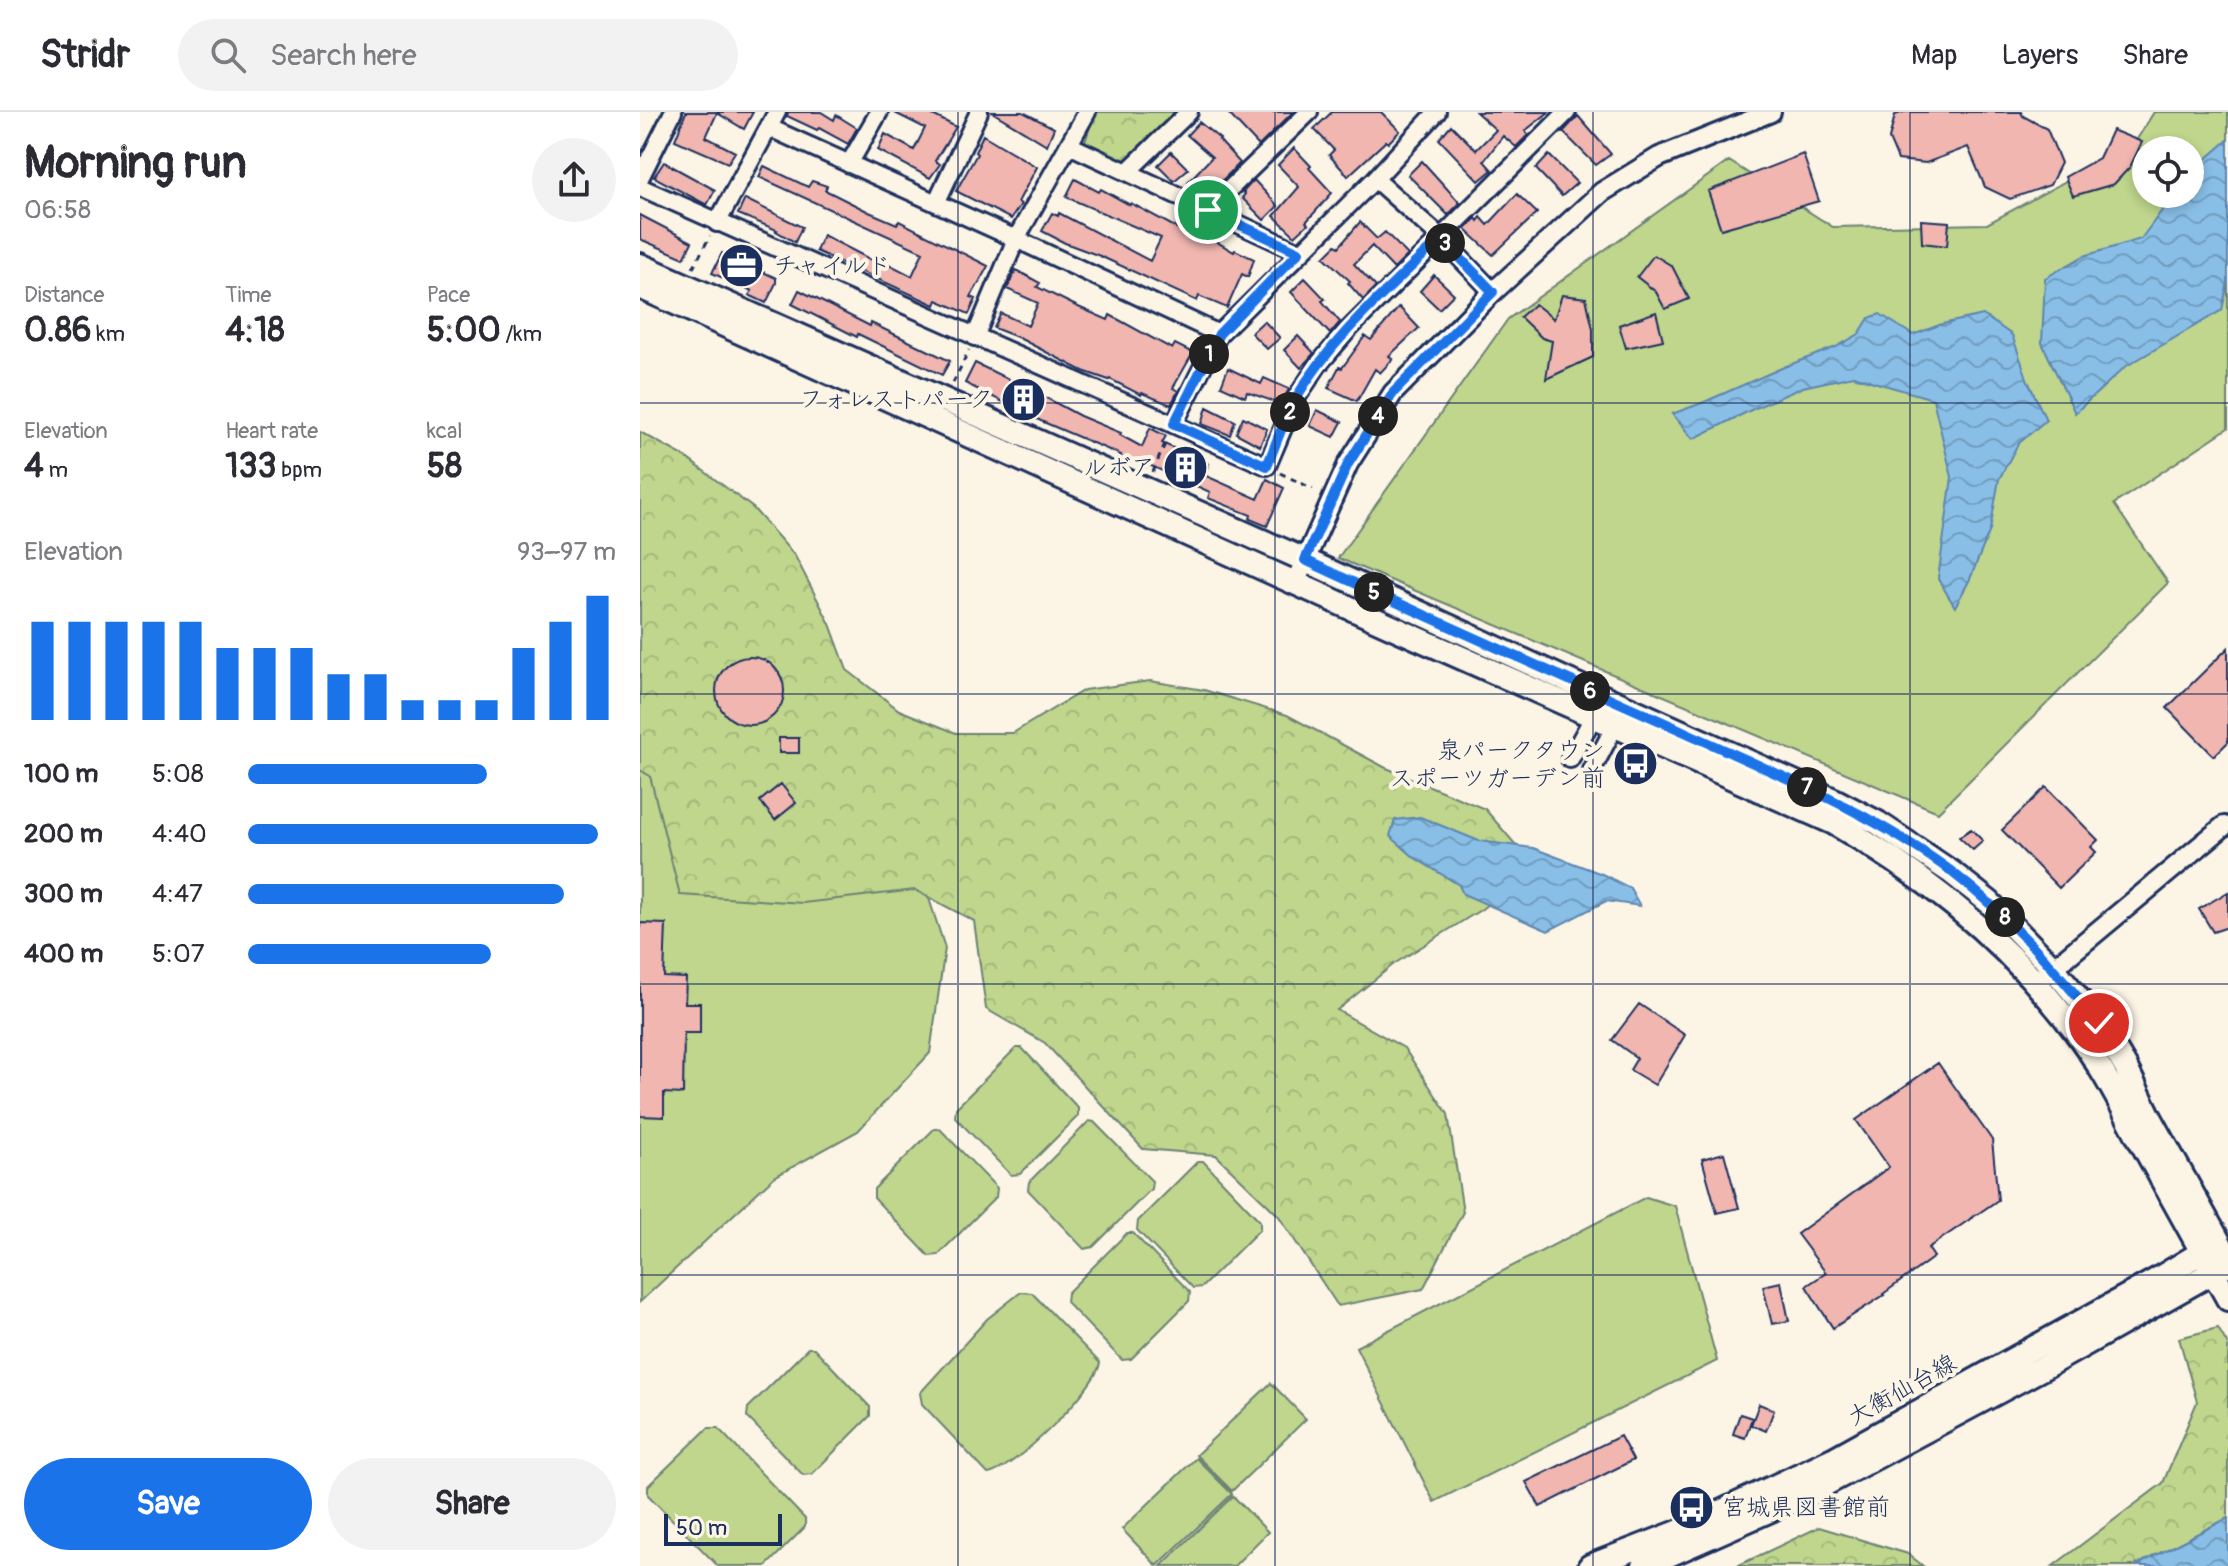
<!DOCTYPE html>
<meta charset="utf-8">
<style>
:root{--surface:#fff;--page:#f2f2f3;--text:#2b2b33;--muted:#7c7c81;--line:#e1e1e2;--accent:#1a73e8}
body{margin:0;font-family:Pangolin,"Klee One",sans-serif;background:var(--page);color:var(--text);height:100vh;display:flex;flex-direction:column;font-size:30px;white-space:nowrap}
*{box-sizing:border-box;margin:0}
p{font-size:26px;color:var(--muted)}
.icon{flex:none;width:44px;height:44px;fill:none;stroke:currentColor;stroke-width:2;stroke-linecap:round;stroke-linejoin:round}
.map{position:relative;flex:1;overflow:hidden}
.side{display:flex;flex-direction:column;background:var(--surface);width:640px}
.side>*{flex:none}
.buttons{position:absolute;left:1492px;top:24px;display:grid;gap:16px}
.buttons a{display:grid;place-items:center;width:72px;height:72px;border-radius:50%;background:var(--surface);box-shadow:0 4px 12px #0003;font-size:40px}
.scale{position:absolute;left:24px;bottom:20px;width:118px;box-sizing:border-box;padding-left:8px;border:4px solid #1b2f5e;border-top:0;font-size:22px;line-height:28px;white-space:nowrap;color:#1b2f5e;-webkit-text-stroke:6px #fcf5e5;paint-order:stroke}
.pin{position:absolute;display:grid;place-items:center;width:68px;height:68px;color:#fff;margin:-34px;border:4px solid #fff;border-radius:50%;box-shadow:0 2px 8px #0007}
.km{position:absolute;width:40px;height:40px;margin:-20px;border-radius:50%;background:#222;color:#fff;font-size:22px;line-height:40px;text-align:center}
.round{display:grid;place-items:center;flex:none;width:84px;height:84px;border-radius:42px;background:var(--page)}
.headline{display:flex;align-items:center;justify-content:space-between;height:136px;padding:0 24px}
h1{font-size:44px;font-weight:800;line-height:60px}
.figures{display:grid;grid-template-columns:repeat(3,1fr);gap:12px;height:136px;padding:8px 24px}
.figures div{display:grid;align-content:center}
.figures b{font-size:34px;font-weight:800}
.figures small{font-size:22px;font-weight:400}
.figures p{font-size:22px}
.chart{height:224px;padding:16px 24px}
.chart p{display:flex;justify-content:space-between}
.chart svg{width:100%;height:144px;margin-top:8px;stroke:var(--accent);stroke-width:6}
.primary-button{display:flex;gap:16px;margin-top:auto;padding:16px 24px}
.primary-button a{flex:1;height:92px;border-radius:48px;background:var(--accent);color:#fff;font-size:32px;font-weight:800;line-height:92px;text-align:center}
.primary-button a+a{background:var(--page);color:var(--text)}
ul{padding:0 24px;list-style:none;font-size:26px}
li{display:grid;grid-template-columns:128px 96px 1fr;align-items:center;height:60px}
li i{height:20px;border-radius:10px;background:var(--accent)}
header{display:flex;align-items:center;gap:48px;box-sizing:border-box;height:112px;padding:0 40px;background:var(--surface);border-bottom:2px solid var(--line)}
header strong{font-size:38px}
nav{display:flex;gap:44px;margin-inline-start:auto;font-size:28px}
.search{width:560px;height:72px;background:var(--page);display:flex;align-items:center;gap:20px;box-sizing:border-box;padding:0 28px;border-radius:44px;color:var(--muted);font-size:30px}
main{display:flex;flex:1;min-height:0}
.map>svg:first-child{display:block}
</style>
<header>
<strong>Stridr</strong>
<div class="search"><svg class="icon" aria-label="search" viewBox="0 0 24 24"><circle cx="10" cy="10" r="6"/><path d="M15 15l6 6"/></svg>Search here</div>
<nav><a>Map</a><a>Layers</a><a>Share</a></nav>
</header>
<main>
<section class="side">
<div class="headline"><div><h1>Morning run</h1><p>06:58</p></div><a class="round"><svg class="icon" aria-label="share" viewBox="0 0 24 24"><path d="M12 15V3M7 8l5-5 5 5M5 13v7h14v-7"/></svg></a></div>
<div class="figures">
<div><p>Distance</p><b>0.86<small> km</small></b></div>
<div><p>Time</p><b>4:18</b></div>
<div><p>Pace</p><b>5:00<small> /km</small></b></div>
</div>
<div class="figures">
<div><p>Elevation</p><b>4<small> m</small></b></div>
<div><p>Heart rate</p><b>133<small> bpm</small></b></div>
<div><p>kcal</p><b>58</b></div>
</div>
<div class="chart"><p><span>Elevation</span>93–97 m</p>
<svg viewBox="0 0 160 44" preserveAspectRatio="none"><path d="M5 44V14M15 44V14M25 44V14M35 44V14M45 44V14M55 44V22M65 44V22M75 44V22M85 44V30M95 44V30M105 44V38M115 44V38M125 44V38M135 44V22M145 44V14M155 44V6"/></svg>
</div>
<ul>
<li><b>100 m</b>5:08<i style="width:65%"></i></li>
<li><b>200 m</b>4:40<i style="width:95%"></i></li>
<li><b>300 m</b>4:47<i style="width:86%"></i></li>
<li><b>400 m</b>5:07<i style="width:66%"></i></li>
</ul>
<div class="primary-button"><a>Save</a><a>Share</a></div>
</section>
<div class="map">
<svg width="1588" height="1454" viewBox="0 0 1588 1454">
<defs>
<pattern id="forest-crowns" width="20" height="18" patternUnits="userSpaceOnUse" patternTransform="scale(2)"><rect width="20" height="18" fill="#bfd68c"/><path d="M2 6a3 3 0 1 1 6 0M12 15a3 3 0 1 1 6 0" fill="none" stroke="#a4b87b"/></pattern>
<pattern id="water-waves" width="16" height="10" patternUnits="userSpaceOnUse" patternTransform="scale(2)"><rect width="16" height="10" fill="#89bfe7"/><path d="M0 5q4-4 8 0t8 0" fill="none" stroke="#6f9cbe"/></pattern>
</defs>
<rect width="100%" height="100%" fill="#fcf5e5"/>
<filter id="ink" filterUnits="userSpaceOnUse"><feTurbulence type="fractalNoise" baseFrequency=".0125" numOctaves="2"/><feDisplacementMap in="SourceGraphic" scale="16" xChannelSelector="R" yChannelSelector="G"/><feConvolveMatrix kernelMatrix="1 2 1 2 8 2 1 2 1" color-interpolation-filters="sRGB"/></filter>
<g filter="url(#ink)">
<!-- green -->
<path fill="#bfd68c" stroke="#6d8275" stroke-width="2" fill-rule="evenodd" d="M1514,0H1588V316L1474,392L1528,471L1298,700L698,446L868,207L1089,49L1193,115L1347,112L1494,32ZM1506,38H1550V82H1506Z
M0,372L274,740L305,836L290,941L218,1019L134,1065L0,1190Z
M376,936H382L438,996V1004L380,1062L371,1063L315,1005L316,996Z
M449,1009L454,1010L512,1069L511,1077L453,1135L444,1137L388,1078L389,1070Z
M294,1017H300L357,1076L356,1085L298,1143L289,1144L234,1086V1077Z
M558,1049H563L620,1109V1117L562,1175L553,1176L497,1118L498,1109Z
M1006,1085L1035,1094L1077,1249L794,1390L716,1235Z
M487,1121H493L550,1180L549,1189L491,1247L482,1248L426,1190L427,1181Z
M381,1180L392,1181L460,1251C456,1276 374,1358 348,1362L282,1292L280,1281L347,1207Z
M168,1236H174L230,1295V1304L172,1362L163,1363L107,1305L108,1296Z
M631,1271L666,1307L592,1379L556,1343Z
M68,1316H78L165,1407V1415L126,1454H78L8,1383V1374Z
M556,1346L592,1382L517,1454L482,1417Z
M593,1384L628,1420L594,1454H521Z"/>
<!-- forest -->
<path fill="url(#forest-crowns)" stroke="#6d8275" stroke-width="2" d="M455,0H537L489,51L445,30Z
M0,320L44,344L113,396L155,444L190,512L207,558L259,598L316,621H373L444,578L510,569L564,578L647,603L744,655L845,697L882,740L879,766L842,797L754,852L697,898L764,936L808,1002L823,1100L783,1177L698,1194L638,1103L576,1043L503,1037L405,931L346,897L334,809L275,778L163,791L40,783L10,664L0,658Z
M1578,1216L1588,1233V1406L1495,1454H1413L1523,1371L1557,1290L1539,1226Z
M1179,1415L1268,1442L1283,1454H1097Z"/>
<!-- water -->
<path fill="url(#water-waves)" stroke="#5d85b0" stroke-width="2" d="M1588,28V170L1582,198L1485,255L1435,301L1402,231L1405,166L1444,144L1501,127L1534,82H1550V61Z
M1240,202L1273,223L1302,212L1343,203L1372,223L1388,269L1406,308L1378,332L1359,367L1350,418L1330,467L1315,495L1298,467L1312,365L1293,287L1213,264L1163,275L1113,297L1053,327L1032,302L1062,291L1144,255L1196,235L1219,222L1229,206Z
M780,705L839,729L893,736L962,762L990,776L1000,794L966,789L908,819L823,782L819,773L775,746L750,724L755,708Z
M1588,1406V1454H1495Z"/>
<!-- building -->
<path fill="#f1b6b0" stroke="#1b2f5e" stroke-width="2" d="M46,0H113L104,17L77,1L66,25L95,40L88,51L35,28Z
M148,0H181L194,8L196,3L217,16L208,32L179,16L177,18L147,4Z
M253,0H287L316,15L295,49L300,52L290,66L238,38L245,22L274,38L285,16Z
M352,0H383L414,16L407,33Z
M587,0H653L619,34Z
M692,0H741L760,19L748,31L746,29L708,64L689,43L694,38L674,17Z
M836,0H909L885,19L888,23L876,35L863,24L844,49L852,58L839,69L799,27L811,13L836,38L856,18Z
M1264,0H1381L1383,4L1407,17L1421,51L1410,73L1370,87L1345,75L1328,35L1286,51L1258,48L1249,27L1255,3Z
M938,4L971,42L956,53L923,20Z
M559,10L580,27L579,28L600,51L566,84L558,81L548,70L572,45L547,23Z
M1472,18L1502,30L1490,55L1474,72L1433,84L1425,65L1459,46Z
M343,23L397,55L378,90L381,92L371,107L316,79L337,42L335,40Z
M654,36L671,54L669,56L692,81L666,110L668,112L655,124L634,104L659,75L638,53Z
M531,40L548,57L534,69L518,53Z
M1163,42L1179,89L1081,117L1068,79Z
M909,43L937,71L922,84L896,57Z
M782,49L820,91L808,103L768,63Z
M24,50L75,78L67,93L14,65Z
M124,54L168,75L172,69L187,74L185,78L229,100L257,112L259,109L348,154L331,185L336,187L329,202L297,188L295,193L176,139L183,123L241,153L243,149L272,164L283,140L119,65Z
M435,67L459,80L461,77L490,93L491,91L557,127L560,120L594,140L595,138L614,147L608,165L602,162L587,196L559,184L557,189L460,144L425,131L402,119L412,101L418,104L419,101L510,149L521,126L426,85Z
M614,68L638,94L624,108L602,86L605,82L603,80Z
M877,82L897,101L853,143L825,117L836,106L838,109L841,105L848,113Z
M105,87L162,115L155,130L136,119L137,118L98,102Z
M0,103L52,130L44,146L0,127Z
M1281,108L1309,110L1307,134L1282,131Z
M720,110L737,127L745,120L768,143L754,157L732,134L714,152L736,175L723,188L708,171L710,169L684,145L696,133L699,135Z
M82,141L136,166V171L126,191L109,183L112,179L72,161Z
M1014,143L1032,154L1049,187L1025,197L1016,180L997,165Z
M376,158L400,171L397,175L436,194L468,208L470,203L532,237L535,232L553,241L533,276L538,279L531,293L502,281L501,283L470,267L469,268L443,259L377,225L354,216L361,201L388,214L398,191L367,177Z
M794,163L814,182L799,197L780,179Z
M665,166L685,187L682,189L700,210L690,222L651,180Z
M159,178L230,214L231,211L310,249L302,263L218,222L217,225L152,192Z
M922,183L946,186L953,217V245L906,267L912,229L902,226L880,205L895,192L914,207Z
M759,195L779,216L749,244L753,247L740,261L735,257L717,289L688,276L699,255L702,256L725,224L731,228Z
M1016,200L1023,228L986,236L979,213Z
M624,209L640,226L627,237L611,221Z
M658,224L674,241L661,256L644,238Z
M335,251L372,269L373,268L440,304L481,321L480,323L502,335L510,316L526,324L522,331L569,352L564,363L618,387L627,367L644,376L627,414L610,407L611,403L568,386L570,380L507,352L506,355L480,345L481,343L401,309L325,271Z
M588,256L621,272L624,266L649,277L641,292L607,280L605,285L581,274Z
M567,295L595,309L590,323L562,312Z
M677,298L702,310L694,325L670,314Z
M603,305L627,317L620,334L596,321Z
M1588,536V630L1574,644L1527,596Z
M76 579a34 34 0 1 1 68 0a34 34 0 1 1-68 0Z
M139,626H159V641H139Z
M141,672L156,691L135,708L120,689Z
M1406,675L1458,728L1451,735L1456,740L1419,776L1362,718Z
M1331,717L1343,729L1333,738L1319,725Z
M1588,780V815L1573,820L1559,797Z
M0,811L26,812L24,865L46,866L45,891H60V921H44L43,982L24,981V1005L0,1004Z
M999,892L1045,923L1015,973L990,958L997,946L972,928Z
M1298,951L1352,1028L1358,1088L1288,1136L1294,1145L1243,1182L1244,1183L1193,1216L1166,1174L1186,1161L1157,1122L1249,1055L1216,1008Z
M1084,1041L1099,1096L1077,1101L1062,1047Z
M1141,1170L1149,1209L1132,1212L1123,1174Z
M1119,1292L1134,1298L1126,1319L1111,1313Z
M1100,1302L1112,1306L1105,1326L1093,1322Z
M980,1324L993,1348L900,1395L886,1370Z"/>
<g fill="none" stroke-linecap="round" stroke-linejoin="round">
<defs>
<path id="minor" d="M130,16L376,127L579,222
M429,33L659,140
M209,52L239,0
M487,60L549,0
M0,66L33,0
M735,67L801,126L853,180
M0,75L627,354L655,288L678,253L707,219L927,0
M296,91L339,0
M568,98L669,0
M77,111L137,0
M335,225L376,127L447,0
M534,312L579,222L735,67L797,0
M930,647L954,604
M952,658L979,606"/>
<path id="tertiary" d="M655,471L708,352L753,281L853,180L962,80L1019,45L1131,0
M1405,863L1584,714"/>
<path id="secondary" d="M0,153L665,448L935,572L1194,688L1238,711L1311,760L1349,790L1413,856L1459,911L1485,954L1510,1005L1588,1146
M0,175L750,514L1194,711C1288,765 1370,832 1435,919C1461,953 1480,991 1500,1028C1529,1081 1559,1134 1588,1187
M950,1454L1038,1420L1193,1347L1516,1168L1574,1133
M1004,1454L1167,1382L1401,1257L1586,1153"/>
</defs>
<!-- minor casing -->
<use href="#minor" stroke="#1b2f5e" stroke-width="22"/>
<!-- tertiary casing -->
<use href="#tertiary" stroke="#1b2f5e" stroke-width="24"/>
<!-- secondary casing -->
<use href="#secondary" stroke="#1b2f5e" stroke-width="28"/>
<!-- path -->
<path stroke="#1b2f5e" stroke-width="3" stroke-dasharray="6 6" stroke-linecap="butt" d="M53,156L70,124
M313,271L329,238
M513,360L527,327
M640,361L673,377"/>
<!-- minor -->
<use href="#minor" stroke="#fcf5e5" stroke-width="16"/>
<!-- tertiary -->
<use href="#tertiary" stroke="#fcf5e5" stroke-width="18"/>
<!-- secondary -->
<use href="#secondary" stroke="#fcf5e5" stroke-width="22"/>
</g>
</g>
<g fill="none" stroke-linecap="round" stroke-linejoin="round" filter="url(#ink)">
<defs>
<path id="route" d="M568,98L659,140L579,222L534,312L627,354C636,332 644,307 656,286C693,224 750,176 801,126L853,180L753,281L708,352L665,448C791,507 918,563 1045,620C1136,662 1230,699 1312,760C1368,803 1414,856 1459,911"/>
</defs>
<!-- route casing -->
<use href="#route" stroke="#fff" stroke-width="16"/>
<!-- route -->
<use href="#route" stroke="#1a73e8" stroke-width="10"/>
</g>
<!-- grid -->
<path fill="none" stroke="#1b2f5e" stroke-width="2" stroke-opacity="0.55" d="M318,0V1454M635,0V1454M953,0V1454M1270,0V1454M0,291H1588M0,582H1588M0,872H1588M0,1163H1588"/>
<!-- icons -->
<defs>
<symbol id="office-disc" viewBox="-11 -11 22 22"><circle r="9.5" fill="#1b2f5e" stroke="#fcf5e5"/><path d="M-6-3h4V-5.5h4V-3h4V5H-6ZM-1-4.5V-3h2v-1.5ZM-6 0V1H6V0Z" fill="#fff"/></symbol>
<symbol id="building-disc" viewBox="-11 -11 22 22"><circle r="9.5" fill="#1b2f5e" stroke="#fcf5e5"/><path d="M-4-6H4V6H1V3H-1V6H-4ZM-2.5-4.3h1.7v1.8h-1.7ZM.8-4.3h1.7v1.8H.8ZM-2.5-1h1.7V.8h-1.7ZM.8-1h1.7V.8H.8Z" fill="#fff"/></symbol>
<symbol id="bus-disc" viewBox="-11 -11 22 22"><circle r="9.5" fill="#1b2f5e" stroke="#fcf5e5"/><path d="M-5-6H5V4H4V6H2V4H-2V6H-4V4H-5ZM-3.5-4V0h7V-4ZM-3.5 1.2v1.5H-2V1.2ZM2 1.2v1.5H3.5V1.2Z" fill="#fff"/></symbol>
</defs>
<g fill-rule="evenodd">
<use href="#office-disc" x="76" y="128" width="51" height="51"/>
<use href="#building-disc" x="358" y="262" width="51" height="51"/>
<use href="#building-disc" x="520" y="330" width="51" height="51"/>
<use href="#bus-disc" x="970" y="626" width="51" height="51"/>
<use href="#bus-disc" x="1026" y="1370" width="51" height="51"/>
</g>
<g text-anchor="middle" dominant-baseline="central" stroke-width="8" stroke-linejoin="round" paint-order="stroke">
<!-- poi labels -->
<g font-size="24" fill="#1b2f5e" stroke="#fcf5e5" text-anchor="end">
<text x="133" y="153" text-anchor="start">チャイルド</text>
<text x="353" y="287">フォレストパーク</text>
<text x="515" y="355">ルボア</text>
<text x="965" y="638">泉パークタウン<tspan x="965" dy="28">スポーツガーデン前</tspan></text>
<text x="1082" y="1395" text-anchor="start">宮城県図書館前</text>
</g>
<!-- street labels -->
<g font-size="24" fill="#1b2f5e" stroke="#fcf5e5">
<text transform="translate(1262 1278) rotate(-29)">大衡仙台線</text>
</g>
</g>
</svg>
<div class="buttons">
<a><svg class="icon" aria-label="locate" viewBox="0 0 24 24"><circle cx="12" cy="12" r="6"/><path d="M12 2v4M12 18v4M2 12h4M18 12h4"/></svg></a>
</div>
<div class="scale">50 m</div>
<div class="pin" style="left:568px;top:98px;background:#1e9e55"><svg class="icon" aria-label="arrive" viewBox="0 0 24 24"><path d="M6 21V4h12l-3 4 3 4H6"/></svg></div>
<div class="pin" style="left:1459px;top:911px;background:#d93025"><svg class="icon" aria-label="check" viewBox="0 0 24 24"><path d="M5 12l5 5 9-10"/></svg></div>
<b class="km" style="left:569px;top:242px">1</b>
<b class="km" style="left:650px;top:300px">2</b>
<b class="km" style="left:805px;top:131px">3</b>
<b class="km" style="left:738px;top:304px">4</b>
<b class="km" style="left:734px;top:480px">5</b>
<b class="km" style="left:950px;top:579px">6</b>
<b class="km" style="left:1167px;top:675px">7</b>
<b class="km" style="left:1365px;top:805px">8</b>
</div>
</main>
